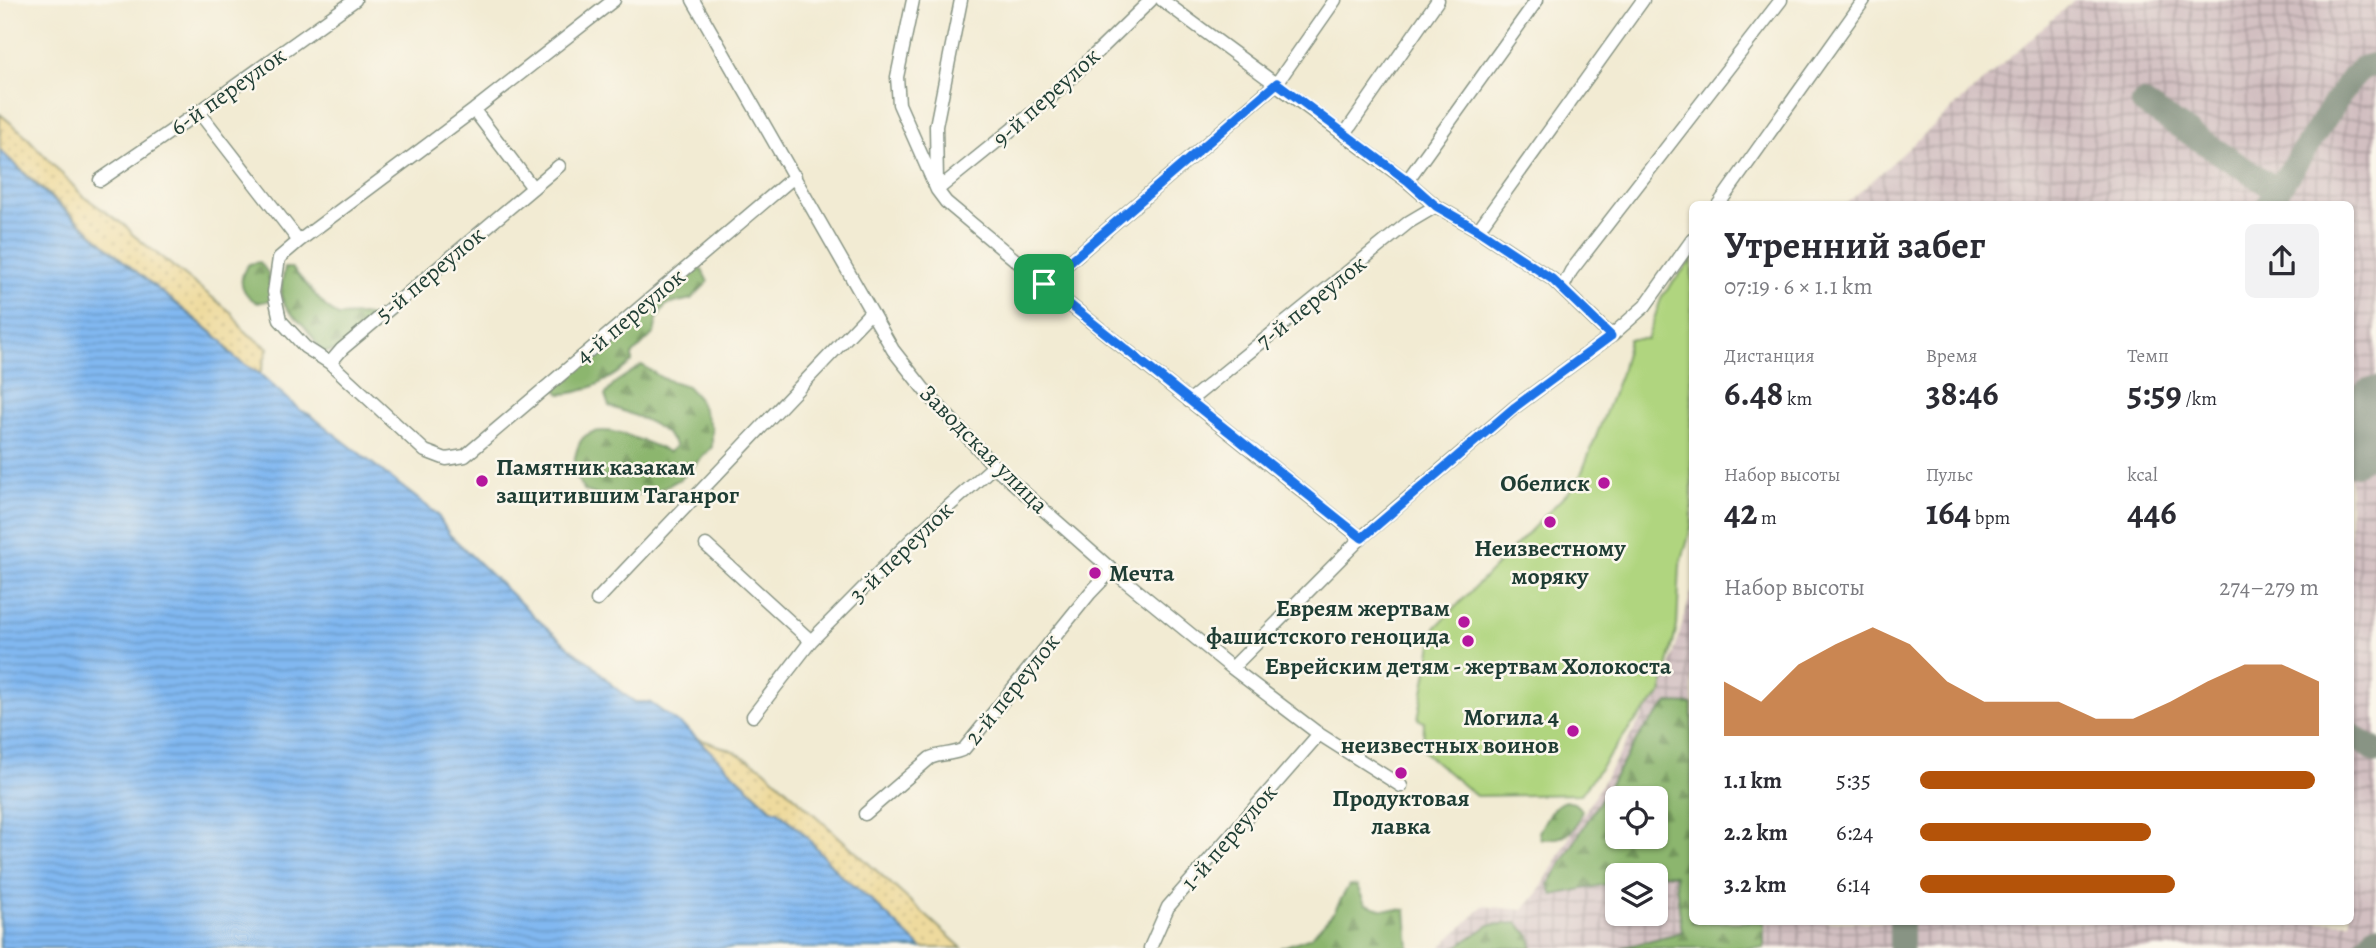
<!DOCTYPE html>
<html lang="ru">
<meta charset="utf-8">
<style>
:root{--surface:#fff;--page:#f2f2f3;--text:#2b2b33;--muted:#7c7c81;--accent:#b45309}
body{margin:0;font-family:Alegreya,serif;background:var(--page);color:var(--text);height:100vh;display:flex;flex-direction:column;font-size:26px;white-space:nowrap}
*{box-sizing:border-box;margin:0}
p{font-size:23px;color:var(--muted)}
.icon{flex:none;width:38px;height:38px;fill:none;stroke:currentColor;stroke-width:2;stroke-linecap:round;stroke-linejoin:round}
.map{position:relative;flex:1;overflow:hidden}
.details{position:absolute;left:1689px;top:201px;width:665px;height:724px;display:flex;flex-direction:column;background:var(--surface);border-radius:10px;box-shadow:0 2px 5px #0004}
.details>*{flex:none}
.fabs{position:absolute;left:1605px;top:786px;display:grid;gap:14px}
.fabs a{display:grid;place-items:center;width:63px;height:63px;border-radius:10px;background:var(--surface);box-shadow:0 2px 5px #0004;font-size:35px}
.pin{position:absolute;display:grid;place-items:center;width:60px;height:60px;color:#fff;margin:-30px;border-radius:14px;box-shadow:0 4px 10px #0006}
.round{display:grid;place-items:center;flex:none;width:74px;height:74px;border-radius:10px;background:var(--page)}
.head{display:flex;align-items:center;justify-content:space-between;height:119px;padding:0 35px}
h1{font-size:38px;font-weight:700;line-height:52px}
.stats{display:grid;grid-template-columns:repeat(3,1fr);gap:10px;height:119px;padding:7px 35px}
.stats div{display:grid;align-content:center}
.stats b{font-size:35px;font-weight:700}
.stats small{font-size:19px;font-weight:400}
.stats p{font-size:19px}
.chart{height:196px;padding:14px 35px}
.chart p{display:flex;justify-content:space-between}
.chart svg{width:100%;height:126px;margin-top:7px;fill:var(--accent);opacity:.7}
ul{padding:0 35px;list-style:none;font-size:23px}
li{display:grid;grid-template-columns:112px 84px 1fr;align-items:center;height:52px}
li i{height:18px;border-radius:9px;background:var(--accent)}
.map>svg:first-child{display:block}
</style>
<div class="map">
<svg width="2376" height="948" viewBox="0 0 2376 948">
<defs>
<pattern id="industrial-grid" width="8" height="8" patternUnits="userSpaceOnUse" patternTransform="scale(1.75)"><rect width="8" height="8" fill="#d2bfc1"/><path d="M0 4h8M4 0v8" fill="none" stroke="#aa9c9e"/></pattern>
<pattern id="forest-firs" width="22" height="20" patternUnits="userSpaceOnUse" patternTransform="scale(1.75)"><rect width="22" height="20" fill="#8cb66e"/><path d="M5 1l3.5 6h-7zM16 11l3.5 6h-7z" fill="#72955b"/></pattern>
<pattern id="sand-dots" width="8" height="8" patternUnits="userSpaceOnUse" patternTransform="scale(1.75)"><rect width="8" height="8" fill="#eeda9e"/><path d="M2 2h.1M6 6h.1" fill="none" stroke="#ccbc89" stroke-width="1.8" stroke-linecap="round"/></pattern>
<pattern id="water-rules" width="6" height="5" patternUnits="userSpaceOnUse" patternTransform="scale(1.75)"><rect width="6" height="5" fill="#81b8f1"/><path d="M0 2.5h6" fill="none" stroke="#6997c4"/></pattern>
</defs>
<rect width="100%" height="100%" fill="#fbf7ec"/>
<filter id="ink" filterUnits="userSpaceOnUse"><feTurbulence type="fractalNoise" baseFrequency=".0143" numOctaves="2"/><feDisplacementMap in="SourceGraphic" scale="14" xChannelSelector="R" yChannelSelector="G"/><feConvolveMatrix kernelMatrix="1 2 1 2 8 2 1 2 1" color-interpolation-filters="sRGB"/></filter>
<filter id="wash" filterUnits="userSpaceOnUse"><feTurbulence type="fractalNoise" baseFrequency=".00686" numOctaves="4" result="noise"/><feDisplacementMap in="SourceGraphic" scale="28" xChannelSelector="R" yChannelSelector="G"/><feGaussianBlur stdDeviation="1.57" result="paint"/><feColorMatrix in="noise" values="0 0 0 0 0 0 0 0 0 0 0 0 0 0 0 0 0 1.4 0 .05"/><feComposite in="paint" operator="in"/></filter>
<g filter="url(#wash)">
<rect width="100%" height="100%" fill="#f2ebd3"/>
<!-- industrial -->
<path fill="url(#industrial-grid)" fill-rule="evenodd" d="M2074,0H2376V948H1440L1483,906L1523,910L1538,893L1573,831L1668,674L1692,590V922H2350V205H1845ZM1617,798H1656V836H1617ZM1617,875H1656V914H1617Z"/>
<!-- forest -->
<path fill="url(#forest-firs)" stroke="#567a51" stroke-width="2" fill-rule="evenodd" d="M260,262L268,273L271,300L258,303C241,294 236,279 249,264Z
M285,268H292L325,306L338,316L364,315L374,318L342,349L323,353C317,344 311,334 304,326C281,303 277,302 285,268Z
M693,268L702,270L708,282L691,299L666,305L657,319L654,333L632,355V362C613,378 585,394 560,394L556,389L567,375Z
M642,365L662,378L687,386L698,398L712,429V447L682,478L658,491L609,499L585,491L572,470C575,460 576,445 583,438C601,419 650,444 669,452L676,446C663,423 633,415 609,406L605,395L616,382Z
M1668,703L1692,704V922H1764V948H1622L1682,932L1675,875C1657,871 1636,875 1617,875V882L1553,895L1549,884L1643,730ZM1617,798H1656V836H1617Z
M1565,801L1574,803L1582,810C1575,835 1566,839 1541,839L1539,832C1546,819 1551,806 1565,801Z
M1349,885L1357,886L1365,904L1381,909L1406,910L1409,948H1280L1311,937L1334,912Z
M1517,923L1530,936L1532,948H1455L1489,925Z"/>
<!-- sand -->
<path fill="url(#sand-dots)" stroke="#868c69" stroke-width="2" d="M0,114L23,133L82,195L128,228L132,234L232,313L243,330L268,348L260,374L235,358L218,337L127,264L6,156L0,150Z
M696,738L731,750L763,768L962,948H921L871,900L840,875L805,835L778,811L772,809Z"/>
<!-- green -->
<path fill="#b0d57f" stroke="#68895a" stroke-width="2" d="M1692,259V526L1680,566L1677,626L1661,694L1632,725L1581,794L1476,796L1423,751L1424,722L1418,719L1435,628L1578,482L1621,373L1629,339H1647L1662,296Z"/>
<!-- water -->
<path fill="url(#water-rules)" stroke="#507a92" stroke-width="2" d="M0,150L38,187L127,264L223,342L227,350L235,358L260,374L300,410L309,414L437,514L449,534L535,617L578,655L591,663L614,687L635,702H649L687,729L771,809L778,811L805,835L840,875L871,900L921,948H0Z"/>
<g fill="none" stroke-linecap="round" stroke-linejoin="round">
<!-- taxiway -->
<path stroke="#889484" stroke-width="24" d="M2143,103L2277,190
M2268,205L2349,82L2362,68L2376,64
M2350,734L2376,751
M1901,922V948
M2365,948L2376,936"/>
<!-- runway -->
<path stroke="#889484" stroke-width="61" d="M2350,446L2376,407"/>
</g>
</g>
<g filter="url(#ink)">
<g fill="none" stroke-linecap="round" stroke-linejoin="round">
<defs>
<path id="minor" d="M614,0L474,110L299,241L279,258L274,292L280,320L305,347L330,363L425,451L446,459L465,456L795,176
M693,0L893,350L926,392L994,466L1112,570L1232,668L1319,734L1401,786
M913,0L897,77L899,104L937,190L946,202L1044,284L1361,538
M1162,0L1407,181L1436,206L1478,230L1552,279L1611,336
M474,110L533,188
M199,112L299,241
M1344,135L1438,0
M100,180L199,112L355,0
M1407,181L1537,0
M937,182L936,126L961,0
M937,190L1047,101L1151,0
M1718,205L1864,0
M1478,230L1643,0
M1044,284L1277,83L1335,0
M1562,289L1571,271L1781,0
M330,363L342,349L559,166
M1189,401L1409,222L1436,206
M706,545L811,641
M597,600L871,312
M1232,668L1361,538L1515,407L1611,336L1645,306L1692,240
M753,716L811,641L913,538L994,466
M865,814L930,758C941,753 953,755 964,749L1090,593L1112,570
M1150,948L1168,907L1319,734"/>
</defs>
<!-- minor casing -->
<use href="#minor" stroke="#889484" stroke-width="15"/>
<!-- minor -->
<use href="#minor" stroke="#fff" stroke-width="12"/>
</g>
</g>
<g fill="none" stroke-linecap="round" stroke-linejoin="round" filter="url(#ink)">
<defs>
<path id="route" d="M1277,83L1408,181L1436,206L1478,230L1552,279L1611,336L1515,407L1362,538L1044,284Z"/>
</defs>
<!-- route casing -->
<use href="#route" stroke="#fff" stroke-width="14"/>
<!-- route -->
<use href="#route" stroke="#1a73e8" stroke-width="9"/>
</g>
<!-- markers -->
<g fill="#b5179e" stroke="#fbf7ec" stroke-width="2.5">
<circle cx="482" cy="481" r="7"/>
<circle cx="1604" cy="483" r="7"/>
<circle cx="1550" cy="522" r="7"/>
<circle cx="1095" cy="573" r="7"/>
<circle cx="1464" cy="622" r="7"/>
<circle cx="1468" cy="641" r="7"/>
<circle cx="1573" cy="731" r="7"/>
<circle cx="1401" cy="773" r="7"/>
</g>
<g text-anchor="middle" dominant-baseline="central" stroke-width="5" stroke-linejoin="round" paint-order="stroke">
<!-- street labels -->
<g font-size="24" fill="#1f3d34" stroke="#fbf7ec">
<text transform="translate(228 91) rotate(-35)">6-й переулок</text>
<text transform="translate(1046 97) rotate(-42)">9-й переулок</text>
<text transform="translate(430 274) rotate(-40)">5-й переулок</text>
<text transform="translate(1311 302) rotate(-39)">7-й переулок</text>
<text transform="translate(630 316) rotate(-40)">4-й переулок</text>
<text transform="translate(984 449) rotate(45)">Заводская улица</text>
<text transform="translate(901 552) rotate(-44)">3-й переулок</text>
<text transform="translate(1012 689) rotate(-51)">2-й переулок</text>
<text transform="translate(1229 837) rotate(-49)">1-й переулок</text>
</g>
<!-- poi labels -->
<g font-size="24" font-weight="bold" fill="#1f3d34" stroke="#fbf7ec" text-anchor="end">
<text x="496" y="467" text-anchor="start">Памятник казакам<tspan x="496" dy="28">защитившим Таганрог</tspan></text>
<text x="1590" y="483">Обелиск</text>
<text x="1550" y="548" text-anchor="middle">Неизвестному<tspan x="1550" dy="28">моряку</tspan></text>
<text x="1109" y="573" text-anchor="start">Мечта</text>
<text x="1450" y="608">Евреям жертвам<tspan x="1450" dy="28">фашистского геноцида</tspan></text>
<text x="1468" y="666" text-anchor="middle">Еврейским детям - жертвам Холокоста</text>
<text x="1559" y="717">Могила 4<tspan x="1559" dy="28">неизвестных воинов</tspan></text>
<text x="1401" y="798" text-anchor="middle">Продуктовая<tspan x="1401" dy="28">лавка</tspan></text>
</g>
</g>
</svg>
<div class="fabs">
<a><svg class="icon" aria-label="locate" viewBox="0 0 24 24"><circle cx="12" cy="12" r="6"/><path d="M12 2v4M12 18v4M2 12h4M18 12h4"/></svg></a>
<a><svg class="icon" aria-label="layers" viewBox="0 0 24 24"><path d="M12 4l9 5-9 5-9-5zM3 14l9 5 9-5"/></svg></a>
</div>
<div class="pin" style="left:1044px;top:284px;background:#1e9e55"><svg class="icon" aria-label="arrive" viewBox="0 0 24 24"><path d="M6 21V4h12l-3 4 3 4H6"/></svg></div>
<section class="details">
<div class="head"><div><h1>Утренний забег</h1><p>07:19 · 6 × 1.1 km</p></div><a class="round"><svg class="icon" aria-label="share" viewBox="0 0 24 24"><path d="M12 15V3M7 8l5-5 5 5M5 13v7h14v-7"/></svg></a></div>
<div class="stats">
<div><p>Дистанция</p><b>6.48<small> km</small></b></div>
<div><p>Время</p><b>38:46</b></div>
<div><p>Темп</p><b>5:59<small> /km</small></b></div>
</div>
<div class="stats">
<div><p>Набор высоты</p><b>42<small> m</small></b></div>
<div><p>Пульс</p><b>164<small> bpm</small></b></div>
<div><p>kcal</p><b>446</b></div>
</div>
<div class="chart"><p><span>Набор высоты</span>274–279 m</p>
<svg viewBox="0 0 160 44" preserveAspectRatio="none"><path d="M0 44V25L10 32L20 19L30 12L40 6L50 12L60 25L70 32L80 32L90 32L100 38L110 38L120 32L130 25L140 19L150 19L160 25V44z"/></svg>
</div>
<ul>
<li><b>1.1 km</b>5:35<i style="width:99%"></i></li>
<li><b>2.2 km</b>6:24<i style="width:58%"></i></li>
<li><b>3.2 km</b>6:14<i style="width:64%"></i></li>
</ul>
</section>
</div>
